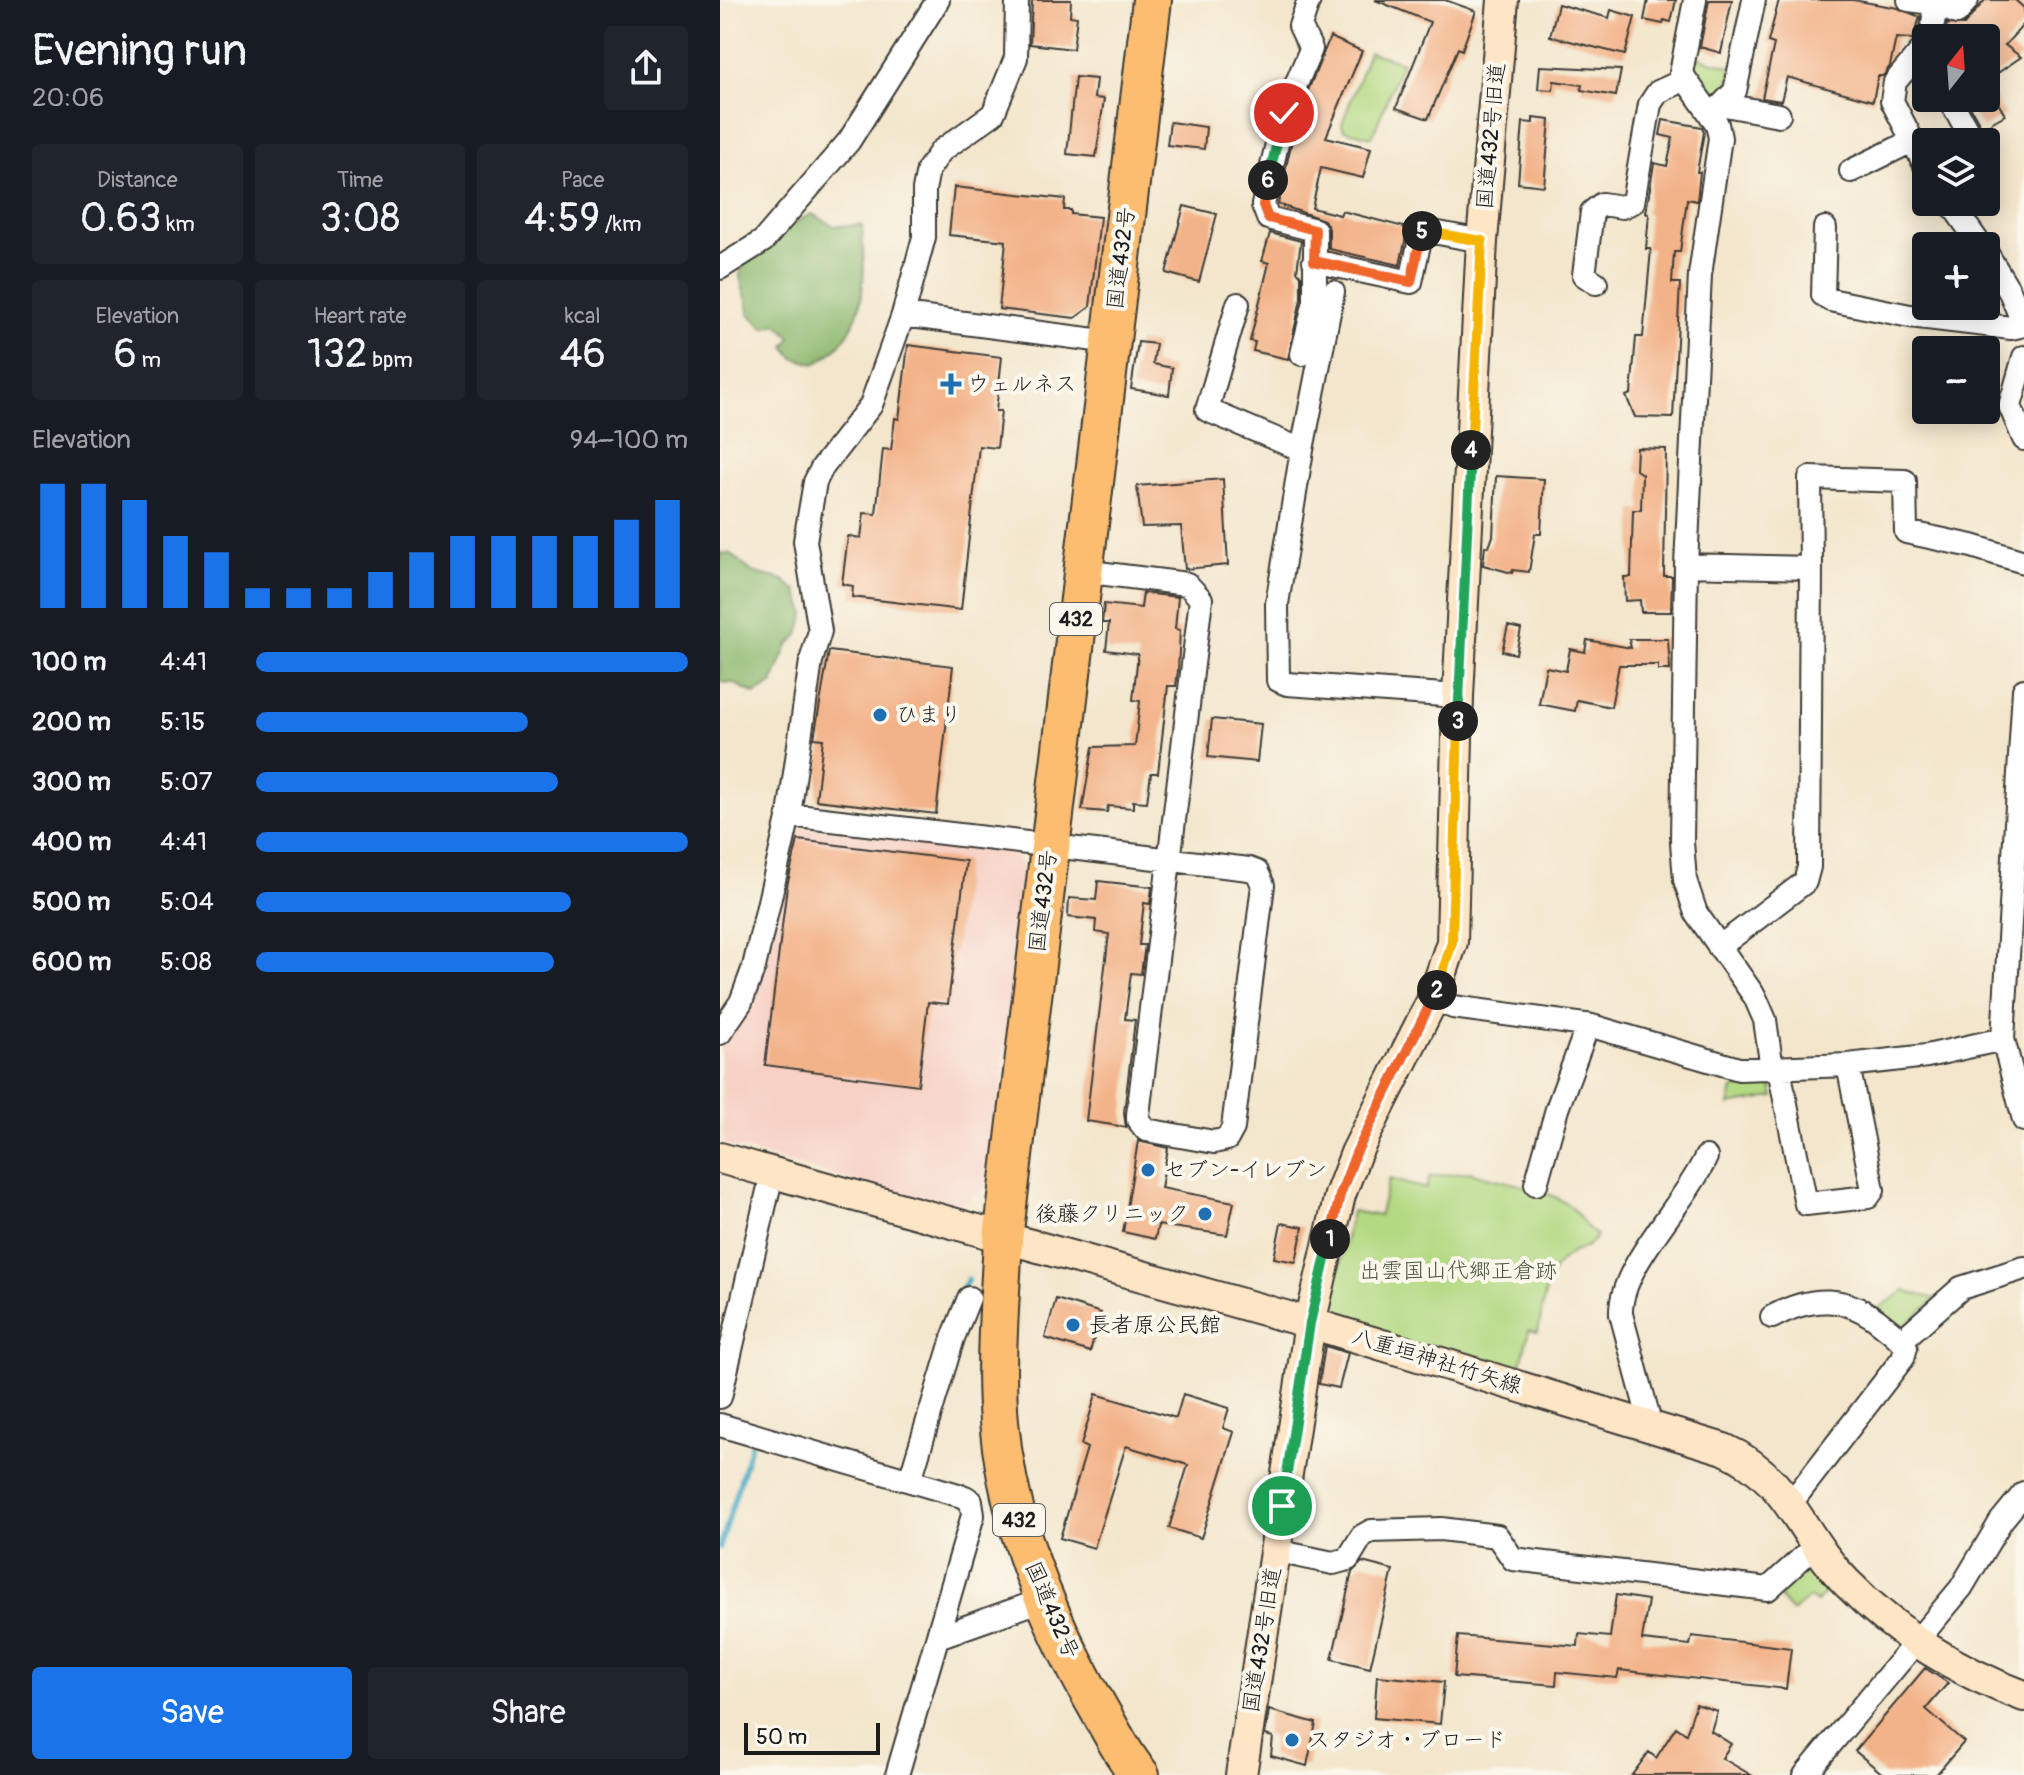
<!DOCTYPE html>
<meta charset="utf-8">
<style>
:root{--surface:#171b24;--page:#20242c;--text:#f1f3f6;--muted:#9ea1a6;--accent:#1a73e8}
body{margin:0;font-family:Pangolin,"Klee One",sans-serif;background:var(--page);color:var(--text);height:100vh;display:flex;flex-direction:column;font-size:30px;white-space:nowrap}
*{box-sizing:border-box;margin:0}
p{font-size:26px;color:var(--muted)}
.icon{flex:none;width:44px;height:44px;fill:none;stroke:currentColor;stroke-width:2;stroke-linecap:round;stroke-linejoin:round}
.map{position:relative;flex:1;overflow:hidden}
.side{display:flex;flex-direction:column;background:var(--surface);width:720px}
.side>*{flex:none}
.needle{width:52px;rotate:17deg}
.controls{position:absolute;left:1192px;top:24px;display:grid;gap:16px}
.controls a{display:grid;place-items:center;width:88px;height:88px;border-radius:8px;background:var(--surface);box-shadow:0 4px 20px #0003;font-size:40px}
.scale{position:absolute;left:24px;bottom:20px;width:136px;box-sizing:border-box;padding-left:8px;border:4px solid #1c1c1c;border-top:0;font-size:22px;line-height:28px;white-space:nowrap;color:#1c1c1c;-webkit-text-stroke:6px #fbf7ec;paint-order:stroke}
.pin{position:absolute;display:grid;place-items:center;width:68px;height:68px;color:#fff;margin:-34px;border:4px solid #fff;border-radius:50%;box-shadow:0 2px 8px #0007}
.km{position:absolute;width:40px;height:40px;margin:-20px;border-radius:50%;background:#222;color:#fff;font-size:22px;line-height:40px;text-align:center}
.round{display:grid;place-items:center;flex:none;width:84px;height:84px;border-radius:8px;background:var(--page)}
.overview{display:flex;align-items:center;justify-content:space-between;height:136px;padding:0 32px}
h1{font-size:44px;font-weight:600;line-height:60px}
.metrics{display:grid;grid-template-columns:repeat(3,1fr);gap:12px;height:136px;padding:8px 32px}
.metrics div{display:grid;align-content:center;border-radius:8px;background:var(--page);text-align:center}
.metrics b{font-size:40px;font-weight:600}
.metrics small{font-size:22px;font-weight:400}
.metrics p{font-size:22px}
.chart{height:224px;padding:16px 32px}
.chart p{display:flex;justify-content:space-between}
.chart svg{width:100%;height:144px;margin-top:8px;stroke:var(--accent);stroke-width:6}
.cta{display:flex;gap:16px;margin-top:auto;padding:16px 32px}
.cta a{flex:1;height:92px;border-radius:8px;background:var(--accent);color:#fff;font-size:32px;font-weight:600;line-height:92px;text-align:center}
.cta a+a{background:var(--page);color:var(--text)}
ul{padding:0 32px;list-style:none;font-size:26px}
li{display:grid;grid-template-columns:128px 96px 1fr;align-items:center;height:60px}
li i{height:20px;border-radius:10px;background:var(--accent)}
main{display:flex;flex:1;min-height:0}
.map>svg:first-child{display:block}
</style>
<main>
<section class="side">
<div class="overview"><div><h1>Evening run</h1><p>20:06</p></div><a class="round"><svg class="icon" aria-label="share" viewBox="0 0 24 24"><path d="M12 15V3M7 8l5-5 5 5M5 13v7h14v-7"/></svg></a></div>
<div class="metrics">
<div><p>Distance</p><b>0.63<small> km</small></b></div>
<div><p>Time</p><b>3:08</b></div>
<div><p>Pace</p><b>4:59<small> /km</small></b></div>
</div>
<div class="metrics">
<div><p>Elevation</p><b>6<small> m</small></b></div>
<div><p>Heart rate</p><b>132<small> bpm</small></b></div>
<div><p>kcal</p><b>46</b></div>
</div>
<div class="chart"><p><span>Elevation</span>94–100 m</p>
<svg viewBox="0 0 160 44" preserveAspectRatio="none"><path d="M5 44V6M15 44V6M25 44V11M35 44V22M45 44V27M55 44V38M65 44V38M75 44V38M85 44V33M95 44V27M105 44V22M115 44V22M125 44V22M135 44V22M145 44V17M155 44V11"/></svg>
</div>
<ul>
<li><b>100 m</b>4:41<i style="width:100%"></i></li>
<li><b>200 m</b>5:15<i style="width:63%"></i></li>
<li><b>300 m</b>5:07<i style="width:70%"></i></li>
<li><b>400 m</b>4:41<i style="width:100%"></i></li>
<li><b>500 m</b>5:04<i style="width:73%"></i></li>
<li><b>600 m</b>5:08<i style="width:69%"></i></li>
</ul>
<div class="cta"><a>Save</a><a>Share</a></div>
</section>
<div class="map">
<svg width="1304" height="1775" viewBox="0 0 1304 1775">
<rect width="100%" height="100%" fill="#fbf7ec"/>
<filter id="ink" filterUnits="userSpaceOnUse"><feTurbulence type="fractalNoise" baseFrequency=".0125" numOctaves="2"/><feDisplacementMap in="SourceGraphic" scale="16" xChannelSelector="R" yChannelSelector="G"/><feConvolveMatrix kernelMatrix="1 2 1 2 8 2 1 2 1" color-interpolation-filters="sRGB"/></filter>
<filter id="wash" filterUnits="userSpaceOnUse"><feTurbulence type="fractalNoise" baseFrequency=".006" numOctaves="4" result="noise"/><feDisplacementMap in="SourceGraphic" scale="32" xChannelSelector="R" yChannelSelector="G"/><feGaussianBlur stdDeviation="1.8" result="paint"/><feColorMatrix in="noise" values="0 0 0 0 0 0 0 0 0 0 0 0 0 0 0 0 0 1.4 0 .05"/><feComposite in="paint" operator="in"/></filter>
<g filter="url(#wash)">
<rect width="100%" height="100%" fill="#f3e6cc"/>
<!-- built -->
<path fill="#f7d1c6" d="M73,827L247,845L292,854L303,868L306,877L269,1184L234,1209L5,1144L0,1051Z"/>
<!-- green -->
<path fill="#b3d982" stroke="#687a4f" stroke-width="2" d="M649,52L682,62L652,137L624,130L622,124Z
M971,56L1013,67L1006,92L995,99L986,97L971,75Z
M1045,1079L1052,1086L1054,1097L1009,1105L1013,1089L1019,1087L1022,1082Z
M750,1172C781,1183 825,1185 852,1208C862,1217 863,1228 877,1235C868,1251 854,1248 842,1260C824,1278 823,1308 818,1332L809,1330L798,1377L608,1320L632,1211L659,1216L669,1179L706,1189L709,1177Z
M1184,1291L1216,1299L1185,1326L1175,1325L1159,1314V1308Z
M1085,1567L1106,1592L1097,1602L1088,1598L1072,1612L1060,1598L1064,1585Z"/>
<!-- forest -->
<path fill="#8eb970" stroke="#556a46" stroke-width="2" d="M92,214L114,226L142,225C145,280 150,332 95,364L74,358L65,347L71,337L58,324L44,328L29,313C29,299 21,289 20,276C19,258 76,220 92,214Z
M0,553L11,554L32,572L63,580L77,591L85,613L79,635L68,645L52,684L35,694L13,683L0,682Z"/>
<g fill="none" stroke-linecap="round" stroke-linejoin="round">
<!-- stream -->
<path stroke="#43a9c3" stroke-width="5" d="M224,1331L230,1312L248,1279
M0,1548L31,1444"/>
</g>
<g id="blocks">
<!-- building -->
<path fill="#f3b389" d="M312,0H351L350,16L357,17L353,49L310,44Z
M655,0H725L756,11L742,50L738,48L708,119L676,108L710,22Z
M928,0H956L951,22L944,20L943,24L924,20Z
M989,0H1012L1001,53L980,47Z
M1059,0H1133L1178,8L1200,17L1193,39L1176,38L1170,66L1163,76H1158L1153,101L1067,77L1061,101L1042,98L1054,44L1048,42Z
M1265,0H1295L1304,8V24L1285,45L1301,57L1266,81V38H1224L1227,24L1244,25Z
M838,4L889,18L891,10L915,17L905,55L830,36Z
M610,37L642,51L606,137L651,148L643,178L601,168L592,208L620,215L622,211L684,227L687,232L680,265L609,249V229L604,220L558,204L577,117Z
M820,66L901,70L896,96L861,90L862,85L834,81L833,90L818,89Z
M355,77L376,79L374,98L384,99L376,157L347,154Z
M1245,98H1275L1285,115L1262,128Z
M813,118L830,120L824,186L798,183L803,122L813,123Z
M943,120L982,127L984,132L977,172H980L977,201L967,199L960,252H954L952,283H960L953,418L915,417L906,396L911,394L916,337H923L931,249H926L929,214L926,213L934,163L947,166L953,138L940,135Z
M450,122L486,127L484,149L447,145Z
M234,187L345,199L344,210H351V214L380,217L370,307L355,318L279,309L286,241L229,235Z
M464,206L497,214L479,282L446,273Z
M550,233L581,241L577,271L581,276V299L568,359L533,351L535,342L530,341L549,263L542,261Z
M418,342L436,344L433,364L452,368L449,395L411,389Z
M188,345L282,357L276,411H281L277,448L259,446L241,610L132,597L133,586L122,584L128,536L141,538L144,513L156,514L163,449L171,450L175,418L179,419Z
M917,448L946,449L944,576H952L951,612H921L920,600L905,601L904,577H911L913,510H921L922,474L916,470Z
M776,476L824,479L821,534H815L809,572L793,570L792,573L763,565L765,546L769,547L773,536Z
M503,479L508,565L465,569L461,526L422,527L417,486Z
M423,593L458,597L455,629L460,630L458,670L456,686H448L438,773H431L427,802L413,801V808L388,806L387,812L362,810L373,747L415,746L420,701L413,700L418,654L386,650L389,623H382L384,604L421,608Z
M788,626L801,629L796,654L782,651Z
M909,639H948L950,670H938V665H899L891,707L857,700L855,711L819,704L826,667L846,671L850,649L865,652L867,640L911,648Z
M109,651L233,666L216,814L96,800L103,739L94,738Z
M492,719L541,724L537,762L488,757Z
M78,840L246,861L228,1004L208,1002L198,1085L45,1065L67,886Z
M378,881L432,887L430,904L424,903L419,945H425L421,974L411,973L405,1019L415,1020L404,1113L406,1127L366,1121L389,934L375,932L376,920L348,917L349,898L376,900Z
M418,1141L448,1148L441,1188L514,1202L507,1235L438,1225L435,1239L403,1232Z
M561,1223L583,1227L576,1262L554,1258Z
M336,1299L381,1313L370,1352L325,1338Z
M605,1346L628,1353L619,1388L599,1384Z
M376,1394L456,1418L463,1394L509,1408L503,1428L514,1432L481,1538L449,1528L468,1465L406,1446L374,1548L340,1538L367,1448L361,1445Z
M642,1562L673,1570L650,1668L612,1659L632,1572Z
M896,1595L928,1600L922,1640L970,1645L972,1636L1071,1648L1066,1689L899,1670L897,1678L837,1672L836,1685L734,1677L738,1636L858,1646L859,1634L890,1637Z
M1205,1668L1228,1683L1206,1709L1244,1742L1216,1775H1164L1135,1751Z
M657,1676L724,1682L720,1724L654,1718Z
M976,1704L997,1711L991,1731L1011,1744L1002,1758L1031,1775H912L929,1752L936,1758L956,1727L966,1734Z
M549,1710L596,1723L587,1766L551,1756L553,1737L545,1735Z"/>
</g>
</g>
<g filter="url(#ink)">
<use href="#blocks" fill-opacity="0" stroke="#3c3a36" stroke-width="2"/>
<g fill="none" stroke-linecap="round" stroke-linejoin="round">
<defs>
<path id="street" d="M975,0L961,73L997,124L1000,138L980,275L966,565L962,842L965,880L976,913L1035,997L1045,1020L1052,1069
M1189,0L1213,3L1237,13L1247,0
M1210,38L1214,18L1212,0
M1206,45L1175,82L1172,101L1206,167
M1229,98L1254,142
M1005,105L1059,115
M991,116L1015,91L1034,0
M1131,171L1190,142
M1230,202L1261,246
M1105,228L1103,295L1110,300L1190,316L1291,328L1304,325
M1266,252L1290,292L1304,325
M594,261L691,282L702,230L762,241
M0,268L43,241L129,141L218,0
M876,283L864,275L872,212L882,204L902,207L913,202L930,104L938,92L964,80
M518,304L487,410L582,450L613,292
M183,315L204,237V190L208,170L221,151L273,114L296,58L297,0
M582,354L595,301V230L548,218L543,205L564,113L591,49L580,26L589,0
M1304,357L1290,406L1304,439
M582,450L557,604L558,680L567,684L738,696
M966,565L1091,568L1089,867L1085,882L999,947
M1091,568L1090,478L1185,481L1186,532L1252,546L1304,562
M1304,690L1283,1039L1304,1120
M69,815L529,869L537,872L543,885L513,1128L507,1139L494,1142L426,1130L418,1120V1115L481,599L467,584L362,571
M713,999L733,1007L872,1026L1019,1069L1128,1065L1207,1056L1283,1039
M0,1033L21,1002L34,967L69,815L91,661L100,631L85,541L95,482L102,468L151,405L183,315L391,342
M1059,1069L1086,1204L1148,1197L1153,1190L1128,1065
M816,1184L837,1109L868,1025
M1052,1317C1092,1295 1127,1295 1163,1325C1172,1332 1180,1338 1186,1347L1183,1358L1071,1503
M1182,1340L1241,1288L1304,1268
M0,1397L52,1174
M0,1425L245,1497L251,1501L253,1515L177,1775
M931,1426L901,1314C899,1266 966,1203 986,1157
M190,1480L233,1338L249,1298
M556,1551L613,1563L628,1559L642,1536L651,1531L721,1529L777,1536L793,1559L1048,1589L1096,1545
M218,1637L325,1599
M1085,1775L1241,1588L1281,1521L1304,1493"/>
<path id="secondary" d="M0,1158L590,1323L1004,1449C1070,1478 1079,1534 1126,1582C1176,1633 1236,1671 1304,1696
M521,1775L590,1323L620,1195L636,1153L713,999L732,942L738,696L762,241L783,0"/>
<path id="highway" d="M420,1775C404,1757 393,1734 381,1713C330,1625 288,1524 279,1422C274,1361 280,1300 283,1239L432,0"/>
</defs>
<!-- street casing -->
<use href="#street" stroke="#3c3a36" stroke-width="26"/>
<!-- secondary casing -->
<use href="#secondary" stroke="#3c3a36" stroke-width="34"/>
<!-- highway casing -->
<use href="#highway" stroke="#3c3a36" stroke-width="42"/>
<!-- street -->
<use href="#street" stroke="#fff" stroke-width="22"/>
<!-- secondary -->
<use href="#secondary" stroke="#fee5c5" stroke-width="30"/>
<!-- highway -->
<use href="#highway" stroke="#fcbd6f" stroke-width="38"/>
</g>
</g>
<g fill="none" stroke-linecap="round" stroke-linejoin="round" filter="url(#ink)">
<defs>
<path id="split-1" d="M562,1506L590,1323L610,1239"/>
<path id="split-2" d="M610,1239L620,1195L636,1153L717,990"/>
<path id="split-3" d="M717,990L732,942L738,721"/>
<path id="split-4" d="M738,721L751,450"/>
<path id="split-5" d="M702,231L762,241L751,450"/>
<path id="split-6" d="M548,180L543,205L548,218L595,230L594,261L691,282L702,231"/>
<path id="split-7" d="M548,180L564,113"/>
</defs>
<!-- split-1 casing -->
<use href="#split-1" stroke="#fff" stroke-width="16"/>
<!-- split-2 casing -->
<use href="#split-2" stroke="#fff" stroke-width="16"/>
<!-- split-3 casing -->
<use href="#split-3" stroke="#fff" stroke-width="16"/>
<!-- split-4 casing -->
<use href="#split-4" stroke="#fff" stroke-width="16"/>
<!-- split-5 casing -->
<use href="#split-5" stroke="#fff" stroke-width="16"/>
<!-- split-6 casing -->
<use href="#split-6" stroke="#fff" stroke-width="16"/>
<!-- split-7 casing -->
<use href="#split-7" stroke="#fff" stroke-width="16"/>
<!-- split-1 -->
<use href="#split-1" stroke="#22a559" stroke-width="10"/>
<!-- split-2 -->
<use href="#split-2" stroke="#f0652b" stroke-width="10"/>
<!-- split-3 -->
<use href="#split-3" stroke="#f5b400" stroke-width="10"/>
<!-- split-4 -->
<use href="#split-4" stroke="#22a559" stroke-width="10"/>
<!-- split-5 -->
<use href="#split-5" stroke="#f5b400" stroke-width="10"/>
<!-- split-6 -->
<use href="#split-6" stroke="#f0652b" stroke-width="10"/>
<!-- split-7 -->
<use href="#split-7" stroke="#22a559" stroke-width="10"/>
</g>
<!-- markers -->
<g fill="#1f6fb2" stroke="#fbf7ec" stroke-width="3">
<path d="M227 372h8v8h8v8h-8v8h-8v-8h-8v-8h8z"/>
<circle cx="160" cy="715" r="8"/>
<circle cx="428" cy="1170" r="8"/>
<circle cx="485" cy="1214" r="8"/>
<circle cx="353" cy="1325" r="8"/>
<circle cx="572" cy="1740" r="8"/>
</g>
<g text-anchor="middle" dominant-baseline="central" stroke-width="8" stroke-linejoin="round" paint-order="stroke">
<!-- shield labels -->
<g fill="#fbf7ec" stroke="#5f5e5a" stroke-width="2">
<rect x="330" y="603" width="52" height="32" rx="6"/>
<rect x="273" y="1504" width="52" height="32" rx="6"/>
</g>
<g font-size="20" font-weight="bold" fill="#1c1c1c">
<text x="356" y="619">432</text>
<text x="299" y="1520">432</text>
</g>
<!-- street labels -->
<g font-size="22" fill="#1c1c1c" stroke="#fbf7ec">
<text transform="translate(771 136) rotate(-85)">国道432号旧道</text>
<text transform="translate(401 258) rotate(-83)">国道432号</text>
<text transform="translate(323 901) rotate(-83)">国道432号</text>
<text transform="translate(717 1361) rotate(17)">八重垣神社竹矢線</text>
<text transform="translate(332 1610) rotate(67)">国道432号</text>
<text transform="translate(542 1640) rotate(-81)">国道432号旧道</text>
</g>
<!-- poi labels -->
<g font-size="22" fill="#1c1c1c" stroke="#fbf7ec" text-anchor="start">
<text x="247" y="384">ウェルネス</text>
<text x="176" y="715">ひまり</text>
<text x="444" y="1170">セブン-イレブン</text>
<text x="469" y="1214" text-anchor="end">後藤クリニック</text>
<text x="369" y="1325">長者原公民館</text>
<text x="588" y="1740">スタジオ・ブロード</text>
</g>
<!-- park labels -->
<g font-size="22" fill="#49553b" stroke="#fbf7ec">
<text x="738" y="1271">出雲国山代郷正倉跡</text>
</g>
</g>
</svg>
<div class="controls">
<a><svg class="needle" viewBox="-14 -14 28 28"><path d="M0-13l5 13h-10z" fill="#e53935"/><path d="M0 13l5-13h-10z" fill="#9ea1a6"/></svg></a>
<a><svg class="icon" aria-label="layers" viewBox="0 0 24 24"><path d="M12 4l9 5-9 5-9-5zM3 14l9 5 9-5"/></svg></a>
<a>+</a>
<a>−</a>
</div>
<div class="scale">50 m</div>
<div class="pin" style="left:562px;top:1506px;background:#1e9e55"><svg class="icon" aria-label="arrive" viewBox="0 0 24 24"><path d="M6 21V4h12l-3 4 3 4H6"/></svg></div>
<div class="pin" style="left:564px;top:113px;background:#d93025"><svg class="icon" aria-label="check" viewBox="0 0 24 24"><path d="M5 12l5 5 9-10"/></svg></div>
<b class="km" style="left:610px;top:1239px">1</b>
<b class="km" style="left:717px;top:990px">2</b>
<b class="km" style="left:738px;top:721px">3</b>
<b class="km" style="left:751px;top:450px">4</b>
<b class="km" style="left:702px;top:231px">5</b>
<b class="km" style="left:548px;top:180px">6</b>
</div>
</main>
